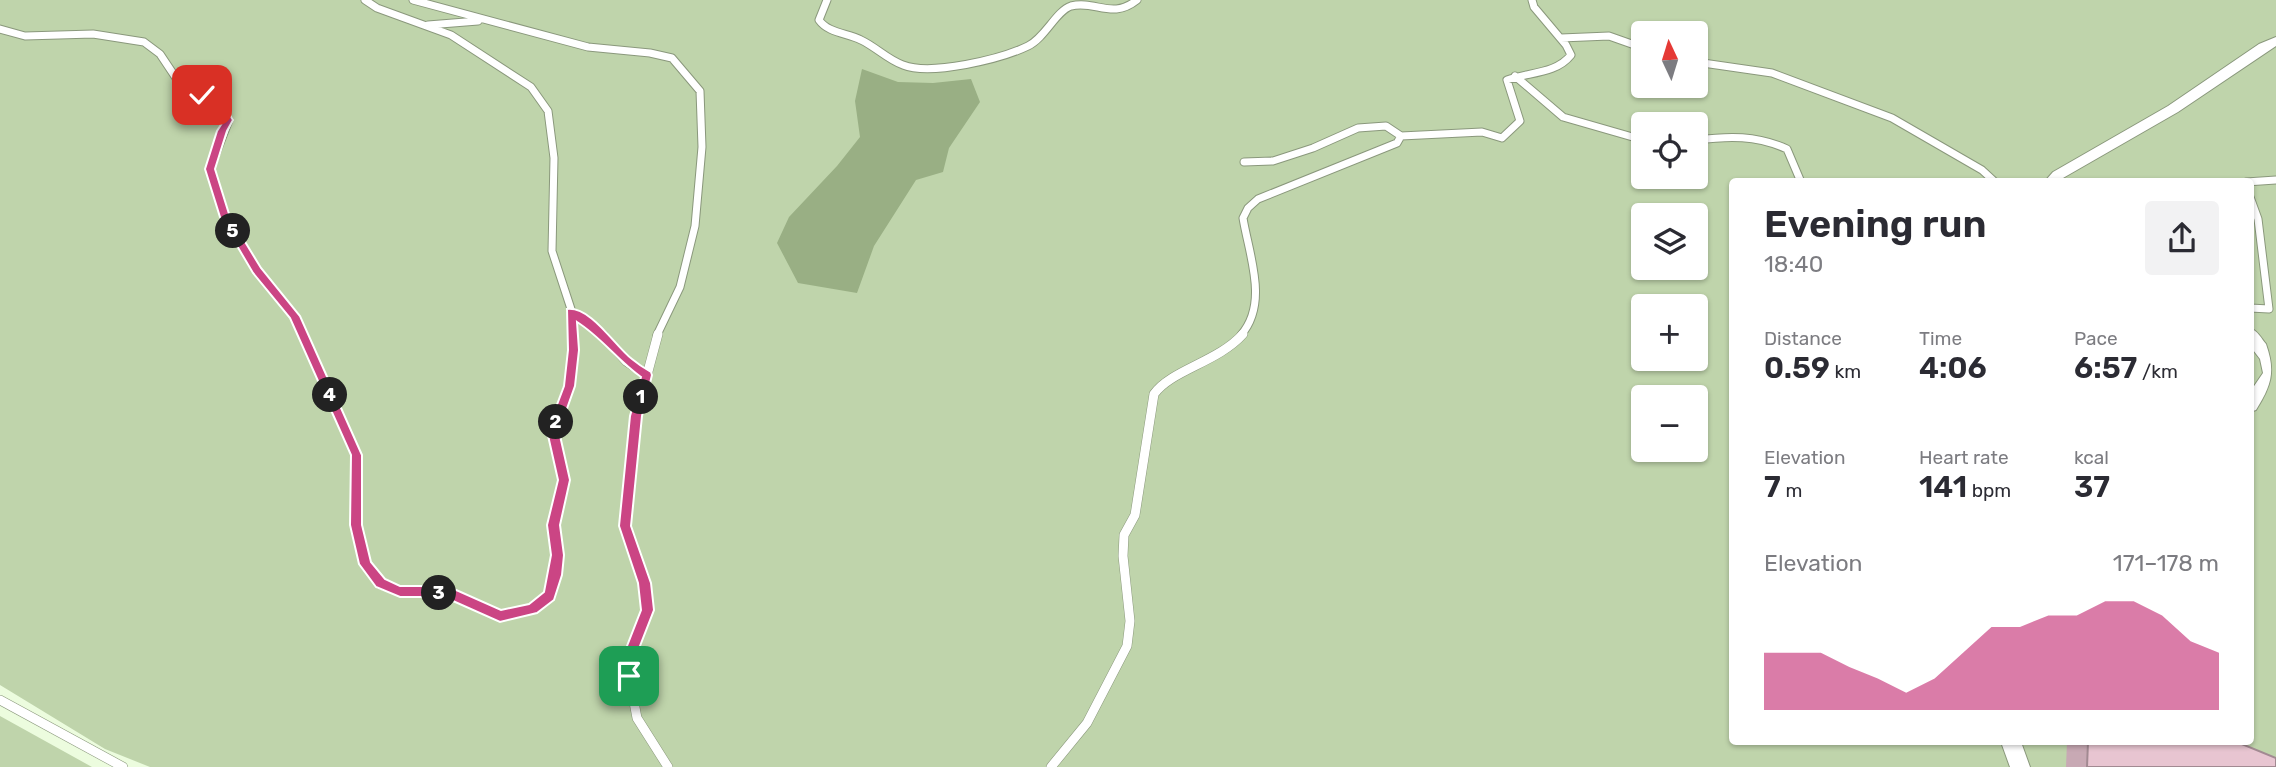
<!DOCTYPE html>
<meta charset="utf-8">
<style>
:root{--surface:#fff;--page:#f2f2f3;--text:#2b2b33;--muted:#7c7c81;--accent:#cb4584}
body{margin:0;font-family:Rubik,sans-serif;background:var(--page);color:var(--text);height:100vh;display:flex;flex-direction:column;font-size:26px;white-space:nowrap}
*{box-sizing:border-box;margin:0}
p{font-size:23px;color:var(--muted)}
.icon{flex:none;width:38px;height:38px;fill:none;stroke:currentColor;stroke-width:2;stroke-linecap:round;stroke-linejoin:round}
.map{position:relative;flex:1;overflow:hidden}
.sheet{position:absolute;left:1729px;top:178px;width:525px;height:567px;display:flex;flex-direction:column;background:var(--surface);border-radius:7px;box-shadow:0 2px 5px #0004}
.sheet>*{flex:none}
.needle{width:46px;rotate:356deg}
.fabs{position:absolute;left:1631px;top:21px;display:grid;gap:14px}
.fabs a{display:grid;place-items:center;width:77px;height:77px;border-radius:7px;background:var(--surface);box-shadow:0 2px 5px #0004;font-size:35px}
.pin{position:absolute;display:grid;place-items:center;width:60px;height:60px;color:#fff;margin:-30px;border-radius:14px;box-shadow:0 4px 10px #0006}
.km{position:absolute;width:35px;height:35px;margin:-18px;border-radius:50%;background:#222;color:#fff;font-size:19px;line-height:35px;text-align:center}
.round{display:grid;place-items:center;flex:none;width:74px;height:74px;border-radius:7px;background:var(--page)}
.summary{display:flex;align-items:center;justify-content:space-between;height:119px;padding:0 35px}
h1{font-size:38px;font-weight:600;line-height:52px}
.stats{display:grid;grid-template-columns:repeat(3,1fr);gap:10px;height:119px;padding:7px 35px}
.stats div{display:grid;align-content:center}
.stats b{font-size:30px;font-weight:600}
.stats small{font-size:19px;font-weight:400}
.stats p{font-size:19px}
.chart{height:196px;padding:14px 35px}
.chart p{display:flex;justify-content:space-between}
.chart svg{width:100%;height:126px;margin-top:7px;fill:var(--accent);opacity:.7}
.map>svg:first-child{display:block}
</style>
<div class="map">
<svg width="2276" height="767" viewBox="0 0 2276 767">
<rect width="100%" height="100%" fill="#ecfcde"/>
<!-- green -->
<path fill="#bfd4ab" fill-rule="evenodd" d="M0,0H2276V767H150L105,749L0,685ZM1643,33H1696V86H1643ZM1643,124H1696V177H1643ZM1732,182H2250V742H1732ZM1643,215H1696V268H1643ZM1643,306H1696V359H1643ZM1643,397H1696V450H1643Z
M0,716L92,767H0Z"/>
<!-- water -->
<path fill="#99af84" d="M862,69L898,82L933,83L971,79L980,102L949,148L943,172L916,180L874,246L857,293L798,283L777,243L789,217L837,166L860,137L855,101Z"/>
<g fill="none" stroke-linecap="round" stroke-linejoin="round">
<defs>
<path id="service-far1" d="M365,0L377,8L451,35L531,87L548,111L554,158L552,251L571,309L573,335
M413,0L588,47L650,53L672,58L700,91L702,147L695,226L680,287L657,335
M827,0L819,20C828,33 847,33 861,40C876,47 888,60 903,65C931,76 1001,59 1028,46C1045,38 1056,11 1071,6C1096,0 1112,20 1137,0
M428,25L478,21
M0,29L25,36L93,34L144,42L160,54L184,90C205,96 217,102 229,120L210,169L225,217L257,271L295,316L304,335
M1561,38L1609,36L1643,48
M1696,62L1772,73L1892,118L1982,170L1995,182
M1515,76L1563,117L1643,140
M1401,136L1482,132L1502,138L1520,121L1507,80C1529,72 1556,74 1571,55L1566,45L1534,7L1532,0
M1696,140C1729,136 1756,135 1787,149L1801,182
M2246,182L2276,180
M2250,197L2258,219L2269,309L2250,308
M571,312L604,335
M1241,335C1269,303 1249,255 1243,218L1248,208L1258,199L1397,143L1401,136L1386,126L1358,128L1313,148L1273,161L1244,162"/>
<path id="service" d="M303,334L356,455V525L365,564L380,584L400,591H433L454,595L500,616L533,609L550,596L556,575L558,555L554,525L564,480L553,431L569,385L574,350L573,334
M602,334L626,361L647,375
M658,334L636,416L625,526L645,583L647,610L633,646L629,676L637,718L668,767
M0,700L123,767
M1051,767L1087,723L1127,646L1130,621L1123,556L1124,535L1135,515L1154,394C1171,370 1218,362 1243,334"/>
<path id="minor" d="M2276,37V46L2178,112L2063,178V182H2047L2046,180L2053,172L2168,106L2259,44Z
M2250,328C2258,331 2261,338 2266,344C2276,372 2271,386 2256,410L2250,412V392L2263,373L2260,359L2250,346Z
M2001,742H2021L2030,767H2010Z"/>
</defs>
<!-- service-far1 casing -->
<use href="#service-far1" stroke="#8a987c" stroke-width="9"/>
<!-- service casing -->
<use href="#service" stroke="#8a987c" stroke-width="10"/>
<!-- minor casing -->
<use href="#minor" stroke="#8a987c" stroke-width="2"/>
<!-- service-far1 -->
<use href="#service-far1" stroke="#fff" stroke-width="7"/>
<!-- service -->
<use href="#service" stroke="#fff" stroke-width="9"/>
<!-- minor -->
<use href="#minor" fill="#fff" fill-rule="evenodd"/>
</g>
<!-- wall -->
<path fill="#c8a9b4" d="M2067,742H2237L2276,767H2066Z"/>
<!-- building -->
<path fill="#e8c5d1" stroke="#a28a92" stroke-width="2" d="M2088,742H2237L2276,758V767H2087Z"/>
<!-- route -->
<path fill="#cb4584" stroke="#fff" stroke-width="2" d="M199,93C216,93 225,106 233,120L227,131L215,169L230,217L261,268L300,316L362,455V525L371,562L385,579L400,586H433L454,589L501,610L529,604L544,592L551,555L547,525L558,480L547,431L564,386L568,350L567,309C591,306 615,346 632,359C638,364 644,368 651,372L652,375L642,416L631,526L651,583L654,610L640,646L634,680L629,682L622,676L627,646L641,610L638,583L619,526L630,416L641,377C617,360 601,337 577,322L579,350L575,386L559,431L570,480L560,525L564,555L562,575L554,600L537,613L500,622L453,601L433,597H400L376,587L359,564L350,525L351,455L290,318L253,273L220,217L205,169L217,131L224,120L216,107L199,97Z"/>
</svg>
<div class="fabs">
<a><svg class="needle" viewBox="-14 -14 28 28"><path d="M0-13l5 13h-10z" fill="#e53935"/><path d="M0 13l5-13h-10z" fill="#7c7c81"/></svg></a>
<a><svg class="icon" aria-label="locate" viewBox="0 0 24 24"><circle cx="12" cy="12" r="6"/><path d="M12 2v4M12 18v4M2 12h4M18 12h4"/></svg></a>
<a><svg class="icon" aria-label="layers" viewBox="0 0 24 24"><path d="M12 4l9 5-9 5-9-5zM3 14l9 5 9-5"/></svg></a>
<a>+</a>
<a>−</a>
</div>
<div class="pin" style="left:629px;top:676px;background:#1e9e55"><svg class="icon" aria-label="arrive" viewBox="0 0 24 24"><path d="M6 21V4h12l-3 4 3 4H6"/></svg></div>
<div class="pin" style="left:202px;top:95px;background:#d93025"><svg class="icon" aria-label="check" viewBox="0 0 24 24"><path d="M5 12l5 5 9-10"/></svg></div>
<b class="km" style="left:641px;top:397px">1</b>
<b class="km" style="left:556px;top:422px">2</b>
<b class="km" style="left:439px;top:593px">3</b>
<b class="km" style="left:330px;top:395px">4</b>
<b class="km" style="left:233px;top:231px">5</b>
<section class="sheet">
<div class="summary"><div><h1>Evening run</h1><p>18:40</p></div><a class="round"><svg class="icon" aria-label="share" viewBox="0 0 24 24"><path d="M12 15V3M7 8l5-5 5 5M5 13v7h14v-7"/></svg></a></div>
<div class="stats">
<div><p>Distance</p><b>0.59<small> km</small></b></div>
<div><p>Time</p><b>4:06</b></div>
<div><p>Pace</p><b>6:57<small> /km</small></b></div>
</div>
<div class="stats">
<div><p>Elevation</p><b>7<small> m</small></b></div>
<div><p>Heart rate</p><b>141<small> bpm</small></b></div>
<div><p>kcal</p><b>37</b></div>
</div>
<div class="chart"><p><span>Elevation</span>171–178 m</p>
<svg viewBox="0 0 160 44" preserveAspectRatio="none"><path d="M0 44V24L10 24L20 24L30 29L40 33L50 38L60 33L70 24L80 15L90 15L100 11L110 11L120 6L130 6L140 11L150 20L160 24V44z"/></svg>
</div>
</section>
</div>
